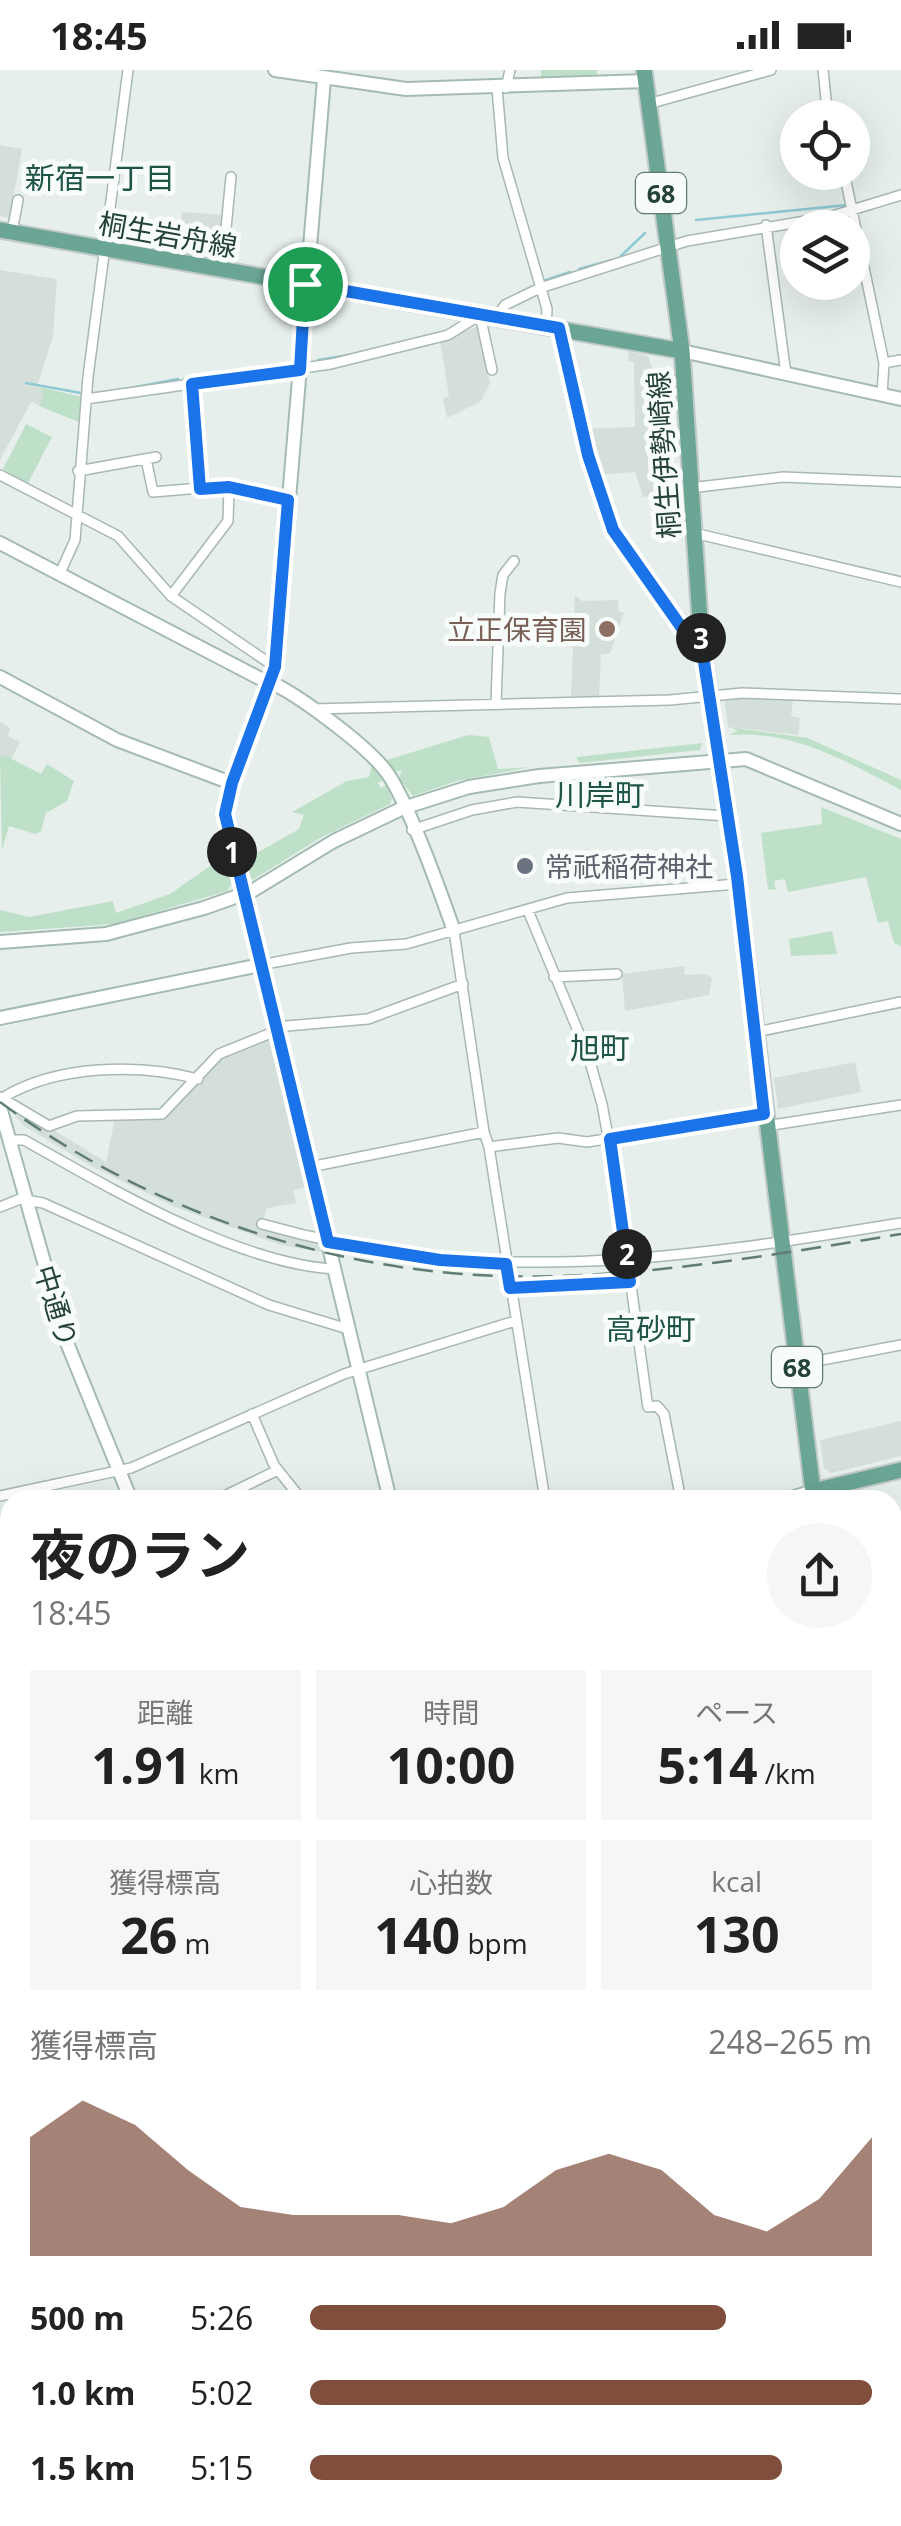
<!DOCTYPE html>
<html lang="ja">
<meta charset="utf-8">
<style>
:root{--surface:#fff;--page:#f6f6f6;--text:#222;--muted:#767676;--accent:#804e3d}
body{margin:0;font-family:"Open Sans","Noto Sans JP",sans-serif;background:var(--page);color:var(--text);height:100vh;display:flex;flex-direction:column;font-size:38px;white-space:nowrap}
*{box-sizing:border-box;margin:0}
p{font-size:32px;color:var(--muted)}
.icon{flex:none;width:55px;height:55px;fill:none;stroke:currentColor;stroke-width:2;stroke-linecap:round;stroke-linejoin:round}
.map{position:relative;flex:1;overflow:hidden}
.details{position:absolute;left:0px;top:1420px;width:902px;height:1038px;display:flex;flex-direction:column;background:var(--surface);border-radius:30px 30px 0 0;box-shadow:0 10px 40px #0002}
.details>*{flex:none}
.controls{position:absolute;left:780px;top:30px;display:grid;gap:20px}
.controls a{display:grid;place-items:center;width:90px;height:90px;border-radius:50%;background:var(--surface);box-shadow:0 10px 40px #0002;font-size:50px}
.pin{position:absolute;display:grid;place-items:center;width:85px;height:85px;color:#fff;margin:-42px;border:5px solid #fff;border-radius:50%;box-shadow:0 2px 10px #0007}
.km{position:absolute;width:50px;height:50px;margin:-25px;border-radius:50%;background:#222;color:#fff;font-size:28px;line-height:50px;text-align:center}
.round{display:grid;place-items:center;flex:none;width:105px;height:105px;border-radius:52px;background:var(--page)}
.headline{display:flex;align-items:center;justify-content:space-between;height:170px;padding:0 30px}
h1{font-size:55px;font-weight:700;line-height:75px}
.stats{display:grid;grid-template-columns:repeat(3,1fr);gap:15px;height:170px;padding:10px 30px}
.stats div{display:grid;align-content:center;border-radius:0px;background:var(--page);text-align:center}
.stats b{font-size:50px;font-weight:700}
.stats small{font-size:28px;font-weight:400}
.stats p{font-size:28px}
.chart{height:280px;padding:20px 30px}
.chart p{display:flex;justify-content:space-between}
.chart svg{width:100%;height:180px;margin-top:10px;fill:var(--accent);opacity:.7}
ul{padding:0 30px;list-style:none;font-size:32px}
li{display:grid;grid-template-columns:160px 120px 1fr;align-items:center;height:75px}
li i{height:25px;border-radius:12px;background:var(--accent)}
.status{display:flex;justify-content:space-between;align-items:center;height:70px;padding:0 50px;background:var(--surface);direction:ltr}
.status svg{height:28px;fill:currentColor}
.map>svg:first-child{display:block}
</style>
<div class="status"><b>18:45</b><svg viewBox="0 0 49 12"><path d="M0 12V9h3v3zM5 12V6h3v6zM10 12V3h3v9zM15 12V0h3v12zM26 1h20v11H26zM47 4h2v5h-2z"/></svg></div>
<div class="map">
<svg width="901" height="2456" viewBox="0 0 901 2456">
<rect width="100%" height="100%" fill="#e6efeb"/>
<!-- built -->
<path fill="#d4dfda" d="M0,75L22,79L10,148L0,146Z
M182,142L225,145L219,189L178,182Z
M0,200L57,209L53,266L37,317L81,327L79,352L31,332L0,390Z
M478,256L490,313L481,331L447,348L443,328L449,326L440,271Z
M629,281L648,286L654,302L671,318L677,424L643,427L635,402L597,405L583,359L635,357L634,292L628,291Z
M575,525L582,531L618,530L619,542H624L610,584H601L599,627L571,626Z
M724,628L793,630L791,646L800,648L798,665L728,657Z
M0,652L10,658L8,666L20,672L11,689L0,687Z
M684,896L685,905L706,904L712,908L709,925L625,941L622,904Z
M265,966L271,968L308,1117L293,1120L296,1133L267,1138L261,1158L320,1174L322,1182L281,1175L175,1137L91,1096L24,1056L15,1045L14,1036L106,1092L115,1048L171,1044L218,988Z
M855,992L861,1022L778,1039L774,1008Z
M901,1351V1386L831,1403L824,1398L820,1370Z
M901,1452V1519L893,1521V1454Z"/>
<!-- green -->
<path fill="#bfe0c8" d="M541,0H597L596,10L541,12Z
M40,317L81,327L79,352L39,336L44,324Z
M26,354L52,367L27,415L3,399Z
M728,657L808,668L901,710V720C846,691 794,660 730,665L738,660Z
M468,665L489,667L498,699L531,697L457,711L413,726L399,708L402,701H395L387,690Z
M702,673L700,680L579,693L575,683L577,687Z
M6,686L41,704L47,694L74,711L67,731L46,743L41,761L35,764L9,756L2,780L0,687Z
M372,696L383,710L378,713L381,718L386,715L392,729L390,734L320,768L254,809L233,811L227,821L115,854L0,862V840L29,847L113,831L116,843L170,824L224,786L228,794L243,788L240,779L251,773L257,783L299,759L304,745L292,742L347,711L369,707Z
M821,737L901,769V876L894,873L888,851L878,853L866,807L788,822L785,809L774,811L776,820L768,819L761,763L822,754Z
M832,861L837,884L791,886L789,869Z"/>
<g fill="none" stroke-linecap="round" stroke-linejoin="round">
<!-- stream -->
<path stroke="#8ec9d4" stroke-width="2.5" d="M696,150L847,135
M621,186L645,163
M579,199L612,190
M543,211L570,202
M318,290L355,284
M258,299L293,293
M216,305L246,300
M184,309L198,307
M26,313L81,323
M120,320L178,309"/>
<defs>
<path id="street" d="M823,0L828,48
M497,18L503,88L547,239L546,256
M506,18L510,0
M648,34L771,0
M844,102L884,293L882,325
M766,155L786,304
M12,162L18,130
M222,199L231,107
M480,245L492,300
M496,248L505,235L540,218L687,171L829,147L901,125
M559,259L587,385L613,461L684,561L701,566
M884,293L901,290
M192,314L200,419
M86,329L331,294L448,265L480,245
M146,389L153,422L224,416L288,430
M78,401L156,387
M0,405L118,466L171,526L275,597
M690,418L783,407L901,412
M694,463L901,512
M60,503L75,470L88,307L128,0
M171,526L228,451L229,417
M496,633L500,523L503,505L514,491
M313,639L670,630L742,623L901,629
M412,760L472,740L517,732L727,746
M529,843L588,985L602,1034L618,1121L647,1331L648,1337L657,1336L664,1344L681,1430
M454,861L484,1062
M260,895L351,878L406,874L567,828L737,814
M554,907L617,904
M275,957L368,949L463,914
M756,962L901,932
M0,1027L49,1056L77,1046L162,1044L219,984L276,961
M4,1027C57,995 139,993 198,1009
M766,1056L901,1035
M10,1070H24C108,1117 237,1194 335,1199
M489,1077L545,1430
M310,1097L484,1062L489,1077L558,1068L587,1072L764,1044
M0,1137L20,1129L43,1133L269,1235L348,1259
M262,1154C487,1218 675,1190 901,1153
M510,1218L630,1212
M796,1295L901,1275
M252,1344L274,1395L302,1430
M0,1426L131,1398L344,1304L515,1251
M216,1430L278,1400
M0,1515L10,1510
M0,1609L10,1628
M9,1854H10
M0,2073L10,2070
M0,2087V2095
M0,2334L10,2336
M0,2397L10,2392
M807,2448V2456
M627,2456V2448"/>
<path id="secondary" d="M275,0L406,19L646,11
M324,9L275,597L231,713L225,746L390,1430
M682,281L901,329
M0,473L259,608C289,616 369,677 388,704C410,737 440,821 454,861
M0,607L117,670L231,713
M0,872L106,864L204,838L252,821L334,771L403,738L469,717L539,706L746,689L901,754
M0,948L260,895
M0,1037L67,1273L131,1430
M785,1430L813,1421
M0,1707L10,1703
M892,1775L901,1773
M892,1917L901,1916
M0,2015L10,2013
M0,2271L10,2289
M892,2278L901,2275
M117,2448L118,2456
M422,2448L423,2456
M496,2456L514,2448"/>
<path id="primary" d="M644,0L682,281L701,566L737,807L814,1430
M0,160L682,281
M813,1421L901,1400
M892,2009L901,2074"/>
</defs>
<!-- street casing -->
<use href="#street" stroke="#a8b8b2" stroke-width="12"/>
<!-- secondary casing -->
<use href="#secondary" stroke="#a4bbb3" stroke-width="16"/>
<!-- primary casing -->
<use href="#primary" stroke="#c2cac8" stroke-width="19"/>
<!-- street -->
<use href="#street" stroke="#fff" stroke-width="9"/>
<!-- secondary -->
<use href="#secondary" stroke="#fff" stroke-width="12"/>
<!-- primary -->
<use href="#primary" stroke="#6aa596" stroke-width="15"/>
<!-- rail -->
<path stroke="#5f7d75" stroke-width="2.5" stroke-dasharray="20 10" stroke-linecap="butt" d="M0,1032C144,1138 323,1201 502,1206C631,1210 773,1185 901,1164"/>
</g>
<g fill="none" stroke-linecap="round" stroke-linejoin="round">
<defs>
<path id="route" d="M305,214L559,258L588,385L613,460L684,561L700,566L737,806L764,1044L610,1069L630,1212L510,1218L506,1194L440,1190L328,1172L225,744L232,713L275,597L288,430L229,417L200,419L192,314L300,300Z"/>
</defs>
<!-- route casing -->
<use href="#route" stroke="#fff" stroke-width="20"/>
<!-- route -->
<use href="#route" stroke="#1a73e8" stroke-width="12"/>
</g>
<!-- markers -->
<circle fill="#8d6e63" stroke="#f7fbf9" stroke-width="4" cx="607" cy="559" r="10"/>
<circle fill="#6b7280" stroke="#f7fbf9" stroke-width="4" cx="525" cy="796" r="10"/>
<g text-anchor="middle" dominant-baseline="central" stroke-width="10" stroke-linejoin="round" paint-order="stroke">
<!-- shield labels -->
<g fill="#f7fbf9" stroke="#637a73" stroke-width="2.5">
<rect x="636" y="103" width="50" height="40" rx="8"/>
<rect x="772" y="1277" width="50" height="40" rx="8"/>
</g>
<g font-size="25" font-weight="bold" fill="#24423a">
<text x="661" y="123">68</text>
<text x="797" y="1297">68</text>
</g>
<!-- street labels -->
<g font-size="28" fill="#24423a" stroke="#f7fbf9">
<text transform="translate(168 164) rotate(10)">桐生岩舟線</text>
<text transform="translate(663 385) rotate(-94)">桐生伊勢崎線</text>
<text transform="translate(57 1236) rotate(73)">中通り</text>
</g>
<!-- education labels -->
<g font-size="28" fill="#785e54" stroke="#f7fbf9" text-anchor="end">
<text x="587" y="559">立正保育園</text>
</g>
<!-- worship labels -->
<g font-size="28" fill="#5b616d" stroke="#f7fbf9" text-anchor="start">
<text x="545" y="796">常祇稲荷神社</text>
</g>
<!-- neighbourhood labels -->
<g font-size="30" fill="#1f5548" stroke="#f7fbf9">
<text x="100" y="107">新宿一丁目</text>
<text x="600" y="724">川岸町</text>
<text x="600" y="977">旭町</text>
<text x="651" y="1258">高砂町</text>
</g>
</g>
</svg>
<div class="controls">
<a><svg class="icon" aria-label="locate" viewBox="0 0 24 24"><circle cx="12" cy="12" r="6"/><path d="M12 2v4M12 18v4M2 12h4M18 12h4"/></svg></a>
<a><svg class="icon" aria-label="layers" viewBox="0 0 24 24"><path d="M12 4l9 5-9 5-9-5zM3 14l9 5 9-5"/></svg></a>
</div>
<div class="pin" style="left:305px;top:214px;background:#1e9e55"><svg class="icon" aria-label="arrive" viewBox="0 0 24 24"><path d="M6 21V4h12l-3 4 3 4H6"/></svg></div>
<b class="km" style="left:232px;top:782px">1</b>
<b class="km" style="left:627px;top:1184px">2</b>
<b class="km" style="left:701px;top:568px">3</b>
<section class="details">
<div class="headline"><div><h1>夜のラン</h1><p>18:45</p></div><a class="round"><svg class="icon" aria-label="share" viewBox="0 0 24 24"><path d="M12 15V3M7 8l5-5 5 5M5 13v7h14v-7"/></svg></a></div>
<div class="stats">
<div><p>距離</p><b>1.91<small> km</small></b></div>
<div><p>時間</p><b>10:00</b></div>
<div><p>ペース</p><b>5:14<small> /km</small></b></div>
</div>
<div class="stats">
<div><p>獲得標高</p><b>26<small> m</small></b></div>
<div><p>心拍数</p><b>140<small> bpm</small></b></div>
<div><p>kcal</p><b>130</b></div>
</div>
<div class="chart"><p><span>獲得標高</span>248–265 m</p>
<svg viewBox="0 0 160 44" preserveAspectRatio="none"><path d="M0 44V15L10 6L20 12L30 23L40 32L50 34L60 34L70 34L80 36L90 32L100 23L110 19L120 23L130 34L140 38L150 30L160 15V44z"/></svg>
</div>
<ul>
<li><b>500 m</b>5:26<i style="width:74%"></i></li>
<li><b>1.0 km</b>5:02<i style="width:100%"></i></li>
<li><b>1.5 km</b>5:15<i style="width:84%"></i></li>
</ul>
</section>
</div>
